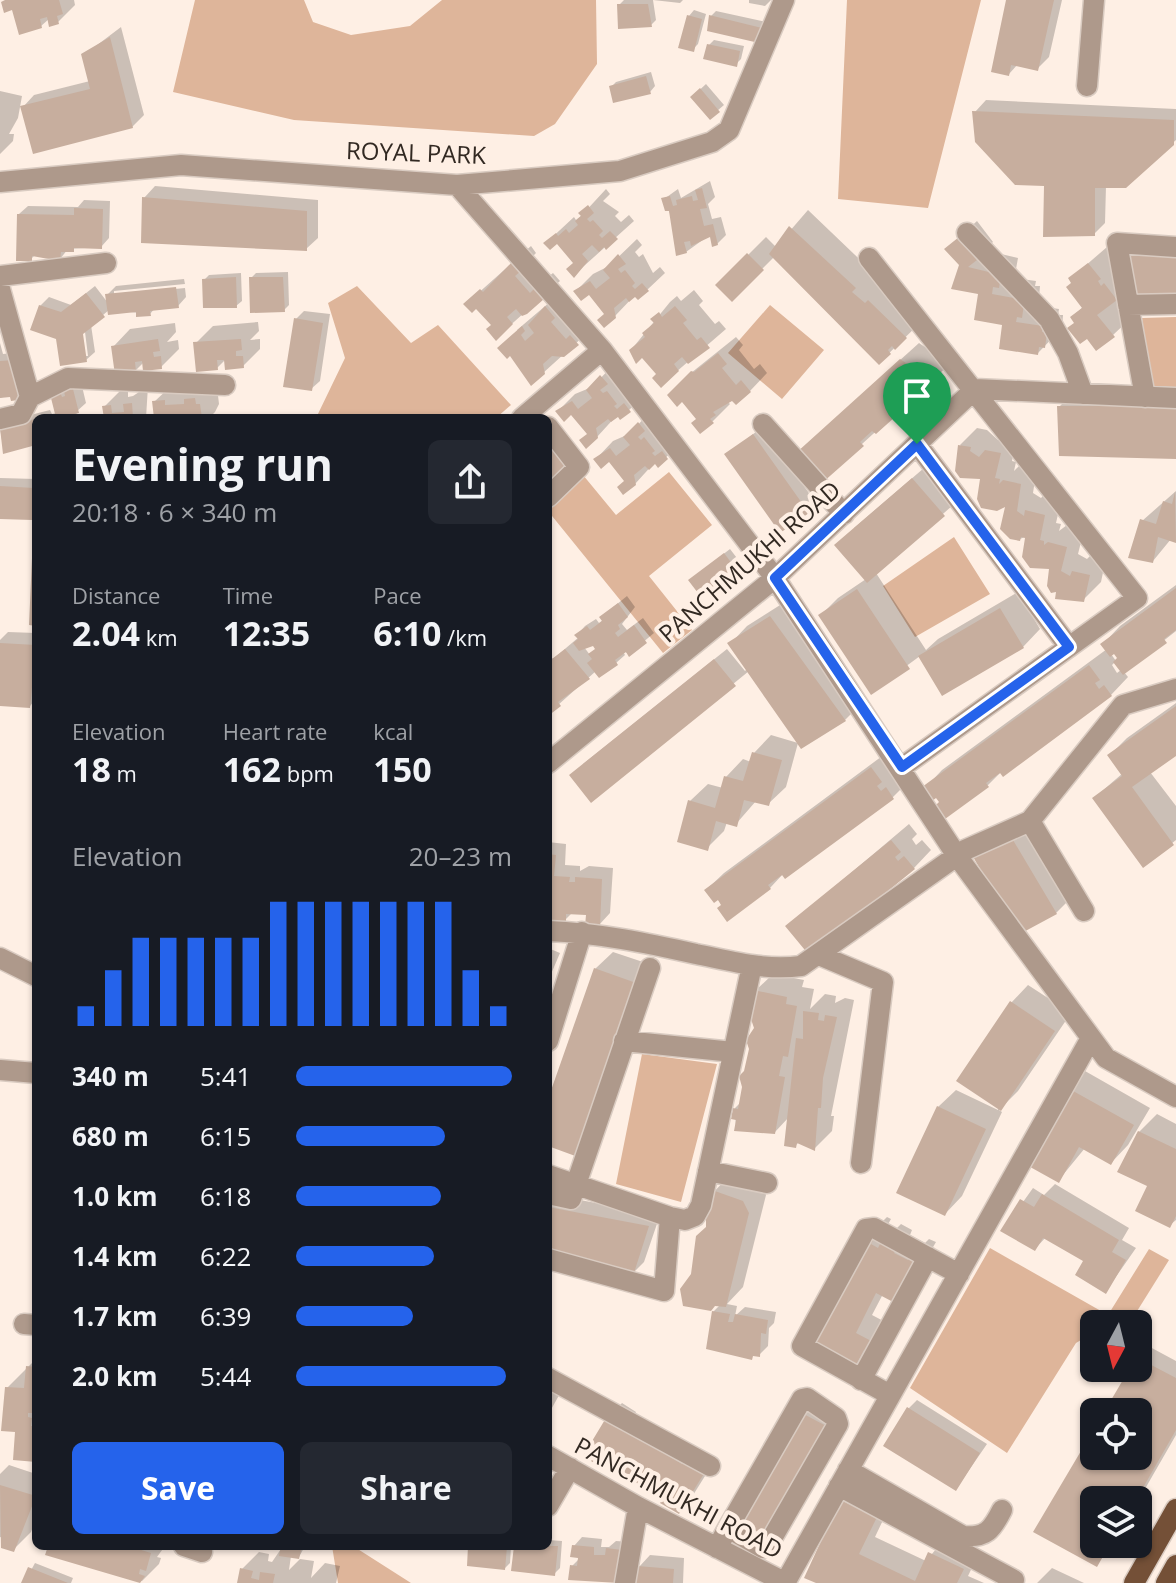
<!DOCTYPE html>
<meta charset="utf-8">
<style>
:root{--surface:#171b24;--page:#242831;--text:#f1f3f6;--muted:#9ea1a6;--accent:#2563eb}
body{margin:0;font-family:"Open Sans",sans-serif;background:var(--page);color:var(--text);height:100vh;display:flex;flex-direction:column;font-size:30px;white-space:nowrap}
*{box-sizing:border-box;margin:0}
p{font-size:26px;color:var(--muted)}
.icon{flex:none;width:44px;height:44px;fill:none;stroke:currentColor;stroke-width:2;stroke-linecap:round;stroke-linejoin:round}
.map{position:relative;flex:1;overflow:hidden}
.panel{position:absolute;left:32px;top:414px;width:520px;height:1136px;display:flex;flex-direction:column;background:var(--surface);border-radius:12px;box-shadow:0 2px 6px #0004}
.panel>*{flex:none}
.needle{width:52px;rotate:187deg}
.controls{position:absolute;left:1080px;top:1310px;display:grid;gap:16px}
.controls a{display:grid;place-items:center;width:72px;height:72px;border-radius:12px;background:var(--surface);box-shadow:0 2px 6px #0004;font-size:40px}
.pin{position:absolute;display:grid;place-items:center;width:68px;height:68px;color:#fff;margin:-82px -34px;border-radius:50% 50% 50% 0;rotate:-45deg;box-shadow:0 0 8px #0007}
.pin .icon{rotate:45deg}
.round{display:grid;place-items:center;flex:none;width:84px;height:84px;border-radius:12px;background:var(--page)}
.summary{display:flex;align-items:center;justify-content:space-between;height:136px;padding:0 40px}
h1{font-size:44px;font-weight:700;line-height:60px}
.metrics{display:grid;grid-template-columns:repeat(3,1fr);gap:12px;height:136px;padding:8px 40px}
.metrics div{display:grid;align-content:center}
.metrics b{font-size:34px;font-weight:700}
.metrics small{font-size:22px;font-weight:400}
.metrics p{font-size:22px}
.chart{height:224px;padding:16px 40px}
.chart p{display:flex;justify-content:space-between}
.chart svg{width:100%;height:144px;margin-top:8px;stroke:var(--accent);stroke-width:6}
.primary-button{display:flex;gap:16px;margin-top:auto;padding:16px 40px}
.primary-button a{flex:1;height:92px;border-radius:12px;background:var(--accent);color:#fff;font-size:32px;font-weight:700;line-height:92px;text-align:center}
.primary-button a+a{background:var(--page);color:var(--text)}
ul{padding:0 40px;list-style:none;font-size:26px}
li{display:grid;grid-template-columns:128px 96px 1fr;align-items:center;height:60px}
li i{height:20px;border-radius:10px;background:var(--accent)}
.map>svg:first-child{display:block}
</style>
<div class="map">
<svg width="1176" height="1583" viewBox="0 0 1176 1583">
<rect width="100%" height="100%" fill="#feefe4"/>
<!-- green -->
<path fill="#deb59a" d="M195,0H304L313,22L351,35L410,26L442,0H596L597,64L555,124L534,136L294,120L173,92Z
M847,0H981L928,208L838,199Z
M357,286L411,343L438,325L511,405L496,418H316L345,358L328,303Z
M770,305L824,350L782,399L728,353Z
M1176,317V392L1150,391L1142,318Z
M669,472L712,525L649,576L692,630L663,653L548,511V503L583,475L616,515Z
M954,537L990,594L915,637L883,586Z
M642,1054L717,1064L681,1202L616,1184Z
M990,1248L1108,1315L1149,1249L1169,1260L1129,1324H1094V1344L1081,1340L1076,1343L1007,1453L910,1388Z
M332,1546H353L411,1583H338Z"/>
<!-- shadow -->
<path fill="#0003" fill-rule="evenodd" d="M6,0H74L75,5L58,22L49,19L41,26Z
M624,0H683L680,3L653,0L656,20L651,25L619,5Z
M749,0H771L765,6L749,3Z
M1008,0H1062L1049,57L1038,68L1018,64L1009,74Z
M694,10L706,14L698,44L693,49L689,16Z
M716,11L766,22L763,35L711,16Z
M121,27L144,115L132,127L23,107L34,95L90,81L84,55Z
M714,40L744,46L741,59L736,64L709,45Z
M651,72L655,86L650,92L611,87L616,82Z
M706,84L724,105L710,117L692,97Z
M0,91L22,96L18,118L9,134H14L13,141L0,154Z
M986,100L1176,109V140L1125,186H1106L1105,223L1094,234L975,112Z
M710,181L715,197L708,204L712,219L721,217L726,235L717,244L711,234L686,252L664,199L678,189L681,198Z
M155,186L318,200V238L306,249L144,198Z
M606,189L610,194L603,201L619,212L615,216L621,222L629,215L634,221L574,275L575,262L557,242L546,243L574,217L576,220L582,215Z
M84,200L110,201L109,238L101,247L68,249L60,259L35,255L31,259L19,214L28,206L78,207Z
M808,210L923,320L879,363L774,257L732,299L718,285L766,237L776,247Z
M977,221L993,242L984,250L1018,258L1016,269L1008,277L1036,281L1035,286H1040L1039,298L1032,305L1059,309L1058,315H1063L1062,328L1038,353L1005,323L947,249Z
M637,239L642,245L635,252L639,257L643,254L653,273L660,267L665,273L647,290L636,294L615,316L606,313L589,292L576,291L593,274L609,266Z
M531,246L536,253L531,258L548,277L553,273L560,281L496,338L493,325L476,306L466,304Z
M1107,247L1132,280L1176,294L1132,282L1115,298L1131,318L1113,335L1072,317L1084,306L1070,279Z
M288,272L289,305L284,310L251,278L256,273Z
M241,273L242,301L236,306L204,280L209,275Z
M184,279L185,284L114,291V295L185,288L186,297L178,306L155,308L150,314L109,310L91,325L95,352L86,360L58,337L40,306L49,297L71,305L95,286L108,303L107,295L116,286ZM84,324L88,356H84L80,325Z
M564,290L571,299L567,304L584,323L589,319L595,326L543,373L517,330Z
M694,290L703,301L699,305L715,324L719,321L726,329L661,385L658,374L643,356L631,350L670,302L677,296L681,301Z
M304,311L330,314L320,381L311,389L296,319Z
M258,322L259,331L250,340L260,339V349L243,366L226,359L217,368L196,343L213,326Z
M175,323L176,332L167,342L178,340L179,349L161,367L144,362L135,371L113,347L130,329Z
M736,337L743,345L739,350L754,369L760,364L767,373L750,391L727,401L730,404L712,422L698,419L686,377Z
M0,343L3,354L22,352L25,389L17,398L12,394L0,398Z
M919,343L950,364L862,444L818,466L816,436Z
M619,359L647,393L629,410L618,414L597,437L589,433L571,412L558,411L575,394L592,387Z
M81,382L86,403L76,412L78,418H36V443L4,452L0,428L7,421L50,410L52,414L57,413L52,395Z
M172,385L217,387L219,404L215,412L209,418H157L154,402Z
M148,386L146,418H106L105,406L122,389H128V397L133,396Z
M1077,389H1176V457L1059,407Z
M656,406L673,440L680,435L684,440L658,465L655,462L635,484L626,480L609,460L596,459L613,441L629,434Z
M762,427L816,503L808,511L727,455Z
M977,428L987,430L998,440L1005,434L1017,436L1012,461L1016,462L1014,471L1022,463L1037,467L1033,493L1041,498L1045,494L1062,497L1056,523L1061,524L1059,531L1067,525L1084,530L1078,554L1087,559L1091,555L1106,558L1101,582L1083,600L1027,536L1020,539L1008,504L960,445Z
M931,462L961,498L876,573L926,650L938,639L1018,592L1040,629L1023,647L920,656L871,692L821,615L838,598L866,579L854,528Z
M0,478L36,479V514L32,518L0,517Z
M1176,491V541L1171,539L1153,561L1142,521Z
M730,549L740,562L701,594L696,575Z
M1176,585V631L1124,672L1128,677L1111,695L1001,772L988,785L942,802L925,788L942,770L1107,649L1103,644L1120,626ZM1115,651L1120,658L1116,661L1111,654ZM1115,662L1121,670L1117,673L1112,665Z
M627,596L635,607L622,624L627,630L643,618L654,633L629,654L622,650L625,655L616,663L596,671L548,714V653L553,659L579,637L577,635L585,626L596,619L599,623L603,620L601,617ZM594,644L597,648L590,655L584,647Z
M788,600L862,703L845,720L749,671L591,800L583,764L727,649L745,671L747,669L730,644L747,626Z
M8,632L36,633V699L30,706L0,704V640Z
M1176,703V753L1150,772L1176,806V840L1144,865L1094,798L1123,773L1110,755L1127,738Z
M771,735L798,743L786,787L768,804L756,801L736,824L727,822L724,831L707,848L690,801L708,784L723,788L726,777L743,759L751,762L754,753Z
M889,751L910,780L893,797L783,874L770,888L723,904L706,890L724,873Z
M909,824L917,834L912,839L916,845L922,840L931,850L914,868L788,926Z
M1023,825L1068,901L1056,913L1019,932L974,855Z
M548,842L566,844L565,865L580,866V871L589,866L613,868L610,913L599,925L588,913L573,912L565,920L548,897Z
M548,948L560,953L548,981Z
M613,952L655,966L548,1144V1105L595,969Z
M773,974L804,980L802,987L814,989L810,1009L825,994L836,996L835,1003L845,998L854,1000L831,1116H834L832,1131L815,1148L799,1142L795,1146L789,1117L775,1132L736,1129L735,1108L741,1102L756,1028L755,991Z
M1028,985L1071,1013L1018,1091L999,1110L1002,1112L962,1196L945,1214L938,1107L956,1090L998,1110L1011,1003Z
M1085,1071L1150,1108L1128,1145L1111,1163L1085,1148L1058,1181L1068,1088Z
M1157,1114L1176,1124V1220L1170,1225L1150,1186L1136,1135Z
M731,1174L761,1184L766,1195L743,1287L727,1304L737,1306L735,1316L745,1307L776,1312L774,1323L769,1328L768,1346L759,1355L713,1312L721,1304L693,1274L708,1226V1198Z
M1055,1184L1129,1228L1122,1240L1136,1248L1106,1291L1086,1261L1046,1237L1035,1249L1003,1230L1033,1188L1044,1195Z
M548,1194L660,1215L644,1262L632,1274L548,1249Z
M887,1217L891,1219L887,1226L895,1230L901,1224L912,1230L910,1235L925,1243L929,1239L936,1242L912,1283L883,1294L872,1315L891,1325L861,1369L812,1344L870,1234Z
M1150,1347L1176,1361V1435L1138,1501L1094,1500V1544H1113L1097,1564L1036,1531L1094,1433V1456H1138V1412H1107L1133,1368H1138V1359Z
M36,1359V1460L17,1430L7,1388Z
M548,1376L567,1381L548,1415Z
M811,1400L840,1416L735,1526Z
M917,1400L987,1444L956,1489L908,1409Z
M622,1403L636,1412L634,1416L715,1460L690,1500L678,1512L665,1498L603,1460L611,1415Z
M9,1465L36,1474V1519L31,1532L13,1550L7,1539L0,1537V1474Z
M859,1484L893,1499L875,1537L926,1561L947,1536L980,1551L968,1576L984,1583H821L842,1501Z
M582,1537L602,1539L601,1547H609L616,1541L630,1542L627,1574L572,1566L581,1557L574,1546Z
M548,1540L562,1541L560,1568L555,1573L516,1546H548Z
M50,1546H165L157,1557L161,1558L159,1564L142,1581L48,1554Z
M283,1546H305L299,1557L291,1556L289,1570L300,1559L314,1561L311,1578L325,1563L340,1566L336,1583H239L242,1569L259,1552L269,1554L268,1561L272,1562Z
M470,1546H511L510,1563L505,1568Z
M650,1555L684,1558L683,1583H638L639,1567Z
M35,1563L73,1578L71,1583H24Z
M1052,1568L1084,1583H1037Z"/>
<!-- building -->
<path fill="#c7ae9e" d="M5,0H59L63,14L57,16L59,24L49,27L47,17L40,19L42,28L19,35L12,10L4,13L1,2Z
M1006,0H1054L1038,71L1011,65L1009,76L991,72Z
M617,4H648L652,27L618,29Z
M687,15L702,19L694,52L678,48Z
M709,15L762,28L759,43L707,31Z
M110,37L133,128L33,154L20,106L90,89L81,54Z
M707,44L740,51L737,67L703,59Z
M646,76L651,94L613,103L609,86Z
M700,88L720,112L710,120L690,97Z
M972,111L1174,120V145L1126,188H1095V236L1043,237L1044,186L1015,185L975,142Z
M702,188L707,208L700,209L704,226L713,224L718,245L712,247L710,237L691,246L690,241L684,242L687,253L676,256L669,211H665L661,198L670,196L673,206L677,205L676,200L692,196L693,201L698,200L695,190Z
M142,197L307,211V251L141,243Z
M588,205L594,213L587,219L590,222L593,220L603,231L599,235L602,238L610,231L618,239L606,250L604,247L599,252L592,245L582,254L588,261L574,278L566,269L573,263L557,244L550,250L543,243L556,233L558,236L566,229L569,233L578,225L575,221L581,216L578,213Z
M74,208L103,209L102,249L74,248V252H61L60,261L32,256V261H16L17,214L74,215Z
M789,226L856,288L852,292L865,303L868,300L907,338L895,350L892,346L888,350L891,354L879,365L769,254Z
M959,237L977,260L968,267L1001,275L999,288L993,287L992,294L1020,299L1019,303L1024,304L1022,318L1017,317L1016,322L1043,326L1042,332H1047L1045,348L1039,347L1038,355L999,349L1002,325L974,320L978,294L951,289L959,265L944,249Z
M747,253L764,270L732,302L715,285Z
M618,254L626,264L618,269L621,273L625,270L635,283L632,286L635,289L642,283L649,291L638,300L635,297L629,302L626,298L614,308L616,318L604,328L597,320L604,314L589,295L581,301L573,291L590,281L596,289L610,278L603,270Z
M1131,254L1176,256V296L1130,294Z
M512,262L521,271L515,276L530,293L534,289L544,299L527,314L522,316L516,309L507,317L513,324L496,341L486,329L491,325L476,309L472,313L463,304L480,289L483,292Z
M1088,263L1101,279L1098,281L1101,286L1104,283L1117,300L1097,315L1115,337L1096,351L1087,339L1080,344L1067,328L1074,323L1070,317L1082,308L1066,287L1071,283L1068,278Z
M236,277L237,308H203L202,279Z
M249,277H283L285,312L250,313Z
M176,287L179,308L150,311L151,316L136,317V312L108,315L105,294Z
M86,293L105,317L83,334L87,362L60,366L56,339L30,330L39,305L61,312Z
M545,306L555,318L551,322L566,339L570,335L579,345L564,357L552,356L543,364L545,374L531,386L510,356L507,359L497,348L522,326L525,331L521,335L525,341L534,333L528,325Z
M675,306L687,320L683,323L697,340L701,337L710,348L688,364L682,357L674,364L679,371L661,388L652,378L656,374L642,358L636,364L629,350L645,337L642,333L654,323L650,319L659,312L662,317Z
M294,318L323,323L312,391L283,387Z
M158,339L160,351L153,352L154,357L161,356L162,369L143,371L142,361L135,362L136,372L115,375L111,346Z
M241,339L242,350L236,351V356H243L244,368L225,370L224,360H217L218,370L196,372L193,342Z
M718,353L727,364L722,368L736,385L741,380L751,392L736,405L732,401L713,412L716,415L710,419L714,423L700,434L691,423L696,419L682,402L677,407L667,395L691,371L694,372Z
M900,359L934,382L876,434L872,431L860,442L864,446L822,483L811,470L815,466L812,463L808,466L796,453Z
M14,360L18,400L11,401L10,397L0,398V361Z
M600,375L608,384L600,390L603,393L607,391L617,404L614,406L617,409L624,403L631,412L620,420L618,417L611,422L608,419L596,428L598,438L586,449L579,440L587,434L571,415L564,422L555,411L572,401L578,409L592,398L586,390Z
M73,389L79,413L56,418L50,394L60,392L62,397L65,396L64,391Z
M195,398L196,404H200L202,418H154L152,401L165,400V405L184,404V399Z
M132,403L133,418H104L102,406L111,405L112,413L124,412L123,404Z
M1057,406H1176V459L1059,456Z
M36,419V445L3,454L0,428Z
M638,422L645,431L638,437L641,440L644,437L655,451L652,453L655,456L662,451L668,459L658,468L655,464L649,470L645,466L634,475L636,485L623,495L617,487L624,481L609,462L601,469L593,459L610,448L616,456L630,445L623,437Z
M753,434L809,513L780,533L724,454Z
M548,437L574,468L548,491Z
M958,445L971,447L970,451L979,457L985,450L1001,453L995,478L1000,479L999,484L1003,480L1021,484L1017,511L1024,516L1025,510L1045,515L1040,540L1044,541V545L1048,542L1067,547L1061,571L1070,576L1072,571L1090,575L1084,602L1055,599L1056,592L1051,593L1047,586L1049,569L1030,568L1022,557L1025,538L1021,537L1020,541L1010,539L1000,529L1005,507L997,511L981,508L977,499L980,479L960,478L955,471Z
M912,478L945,516L867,583L834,545Z
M0,486L34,488L32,520L0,519Z
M1175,492L1176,543L1158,537L1153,563L1128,558L1140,519L1156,524L1163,501L1172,504Z
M724,553L736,569L701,597L688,580Z
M36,557V626L29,625L32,558Z
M1176,588V630L1164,639L1167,643L1123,675L1113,662L1117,658L1114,654L1110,657L1100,644Z
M857,589L910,669L871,695L818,615Z
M618,603L628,617L618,625L620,629L615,633L618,637L634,625L647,643L629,657L626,652L615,660L618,665L599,678L587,663L592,659L588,654L595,649L593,646L579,651L573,643L578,639L574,635L587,626L590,630L602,621L599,617Z
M1000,608L1024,648L942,696L918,656Z
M770,616L846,721L801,749L727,643Z
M0,643L36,645L30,708L0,706Z
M565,649L590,679L558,702L561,706L548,716V662Z
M714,659L736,686L591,803L569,775Z
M1089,665L1100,680L1095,683L1099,689L1104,685L1112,696L1003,777L1000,773L986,783L989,787L945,819L935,806L939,802L936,798L932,801L922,787Z
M1176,706V756L1132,787L1174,845L1143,868L1092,798L1122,776L1107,755Z
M752,752L782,760L769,806L744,800L737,827L716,821L708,851L677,842L688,800L715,808L724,776L743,781Z
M871,767L882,782L877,786L881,791L886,787L894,799L785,879L782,875L768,885L771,889L727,922L717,908L721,905L718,900L714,903L704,890Z
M1010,835L1057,914L1018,935L972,855Z
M891,840L901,852L895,857L898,861L904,856L915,869L809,955L785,926Z
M548,854L556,855L554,876L570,877L569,882H575V877L602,879L600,927L585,926L586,915L566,914V922L548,921Z
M594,968L639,984L578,1157L548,1146V1099Z
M753,990L787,997L786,1004L797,1006L788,1057L783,1056L779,1076L785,1077L775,1134L734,1131L736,1120L731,1119L733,1108L738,1109L742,1087L739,1076L744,1071L749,1049L746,1040L754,1028L748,1010Z
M1010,1001L1055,1031L1001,1111L956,1081Z
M803,1011L819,1013L818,1020L824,1021L825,1015L837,1017L823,1078L821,1108H818L815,1151L797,1143L796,1148L784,1146L796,1038L803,1039Z
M1066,1087L1134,1125L1111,1165L1079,1147L1059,1183L1023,1163Z
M937,1106L986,1129L945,1216L896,1193Z
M1138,1131L1176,1149V1216L1170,1228L1135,1211L1147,1186L1117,1172Z
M712,1190L743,1201L749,1213L726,1307L715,1306L711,1311L683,1306L680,1289L691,1274L696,1236L706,1227V1197Z
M1042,1194L1119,1240L1112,1252L1126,1260L1106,1294L1075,1275L1083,1261L1043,1238L1035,1251L1000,1231L1020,1199L1034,1207Z
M548,1207L649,1226L633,1276L548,1251Z
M868,1233L875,1237L871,1244L878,1248L882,1240L896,1248L894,1253L908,1260L910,1255L920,1260L910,1278L906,1276L895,1303L876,1293L856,1333L875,1343L869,1353L864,1350L857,1363L864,1367L862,1372L810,1345Z
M712,1311L730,1314L728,1322H733L735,1314L768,1320L766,1334L761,1333L760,1357L753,1356L752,1360L706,1349Z
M1138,1358L1176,1378V1430L1136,1500H1094V1544H1110L1097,1567L1033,1532L1094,1429V1456H1138V1412H1104L1130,1368H1138Z
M26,1366L36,1367V1400L34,1413H28V1417L32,1418L31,1426H36V1462L13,1460L15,1432L1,1431L5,1387L24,1388Z
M907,1407L980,1453L956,1491L883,1446Z
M798,1411L830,1428L764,1544L733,1526Z
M609,1413L624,1429L682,1464L685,1460L705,1472L679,1514L660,1503L663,1499L602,1462L599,1466L583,1456Z
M0,1485L36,1496L14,1552L1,1548Z
M840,1500L877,1517L859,1554L915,1581L928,1552L964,1569L957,1583H816L804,1578Z
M572,1545L594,1547V1555H605L606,1548L622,1550L619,1583L568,1580L570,1565L577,1566L578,1558L570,1557Z
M48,1546H128L151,1553L146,1571L140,1569L139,1574L145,1576L140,1583L45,1555Z
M281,1546H302L299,1559L279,1556Z
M468,1546H507L505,1570L467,1566Z
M514,1546H558L555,1576L511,1571Z
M637,1566L674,1569L673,1583H636Z
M28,1567L68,1583H21Z
M240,1568L253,1571L251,1578L259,1580L260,1572L275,1574L273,1583H237Z"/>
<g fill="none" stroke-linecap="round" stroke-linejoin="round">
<defs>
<path id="minor" d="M1087,86L1094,0
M0,182L181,165L457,185L620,171L712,142L729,130L784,0
M457,185L602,350L775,578L957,856L1106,1058L1176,1097
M967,233L1049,319L1068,353L1083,394
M869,258L1137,598L902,767
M0,276L106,263
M0,289L30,397L21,414L0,419
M1128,305L1176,304
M975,389L1176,398
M30,397L68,378L225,385
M1145,397L1117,243L1176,247
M522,418L602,350
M763,424L844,514
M548,427L579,467L548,497
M917,444L1069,647
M548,763L775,578L975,389
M1030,821L1084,911
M548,931C598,933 647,943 696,954C731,961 765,971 801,966L965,850L1030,821L1123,705L1176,689
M819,955L883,982L861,1163
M0,958L36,976
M548,1041L582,932
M624,1041L733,1052
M0,1070L36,1073
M708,1171L767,1183
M548,1175L670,1217L685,1220L695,1216L701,1205L752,965
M548,1194L571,1199L650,968
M548,1259L664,1291L670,1217
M24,1324L36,1325
M548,1378L710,1466
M861,1380L928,1257
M890,1395L802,1346L866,1229L874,1228L959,1274
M548,1456L638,1507L786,1583
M848,1470L963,1536C986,1538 992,1530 1002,1510
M839,1486L1014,1580
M548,1506L570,1468
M184,1546L202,1552
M717,1548L728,1528L802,1399L807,1398L836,1418L838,1424L767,1547L763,1548L728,1528
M625,1583L638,1507
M785,1583L1091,1038"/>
<path id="major" d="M1134,1583L1176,1509
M1166,1583L1176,1565"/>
</defs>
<!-- minor casing -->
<use href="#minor" stroke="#d9cbc1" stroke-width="23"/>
<!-- major casing -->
<use href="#major" stroke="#d9cbc1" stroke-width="23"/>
<!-- minor -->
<use href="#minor" stroke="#ae998b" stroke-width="20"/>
<!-- major -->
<use href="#major" stroke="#745037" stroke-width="20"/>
</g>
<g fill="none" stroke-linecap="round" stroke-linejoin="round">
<defs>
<path id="route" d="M917,444L1069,647L902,767L775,578Z"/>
</defs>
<!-- route casing -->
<use href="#route" stroke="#fff" stroke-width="16"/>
<!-- route -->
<use href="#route" stroke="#2563eb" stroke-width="10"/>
</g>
<g text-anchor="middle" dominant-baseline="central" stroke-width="8" stroke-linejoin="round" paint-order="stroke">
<!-- street labels -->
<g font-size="24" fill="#322922" stroke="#feefe4">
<text transform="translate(416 152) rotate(2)">ROYAL PARK</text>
<text transform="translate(749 561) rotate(-41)">PANCHMUKHI ROAD</text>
<text transform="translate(679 1497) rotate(28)">PANCHMUKHI ROAD</text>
</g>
</g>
</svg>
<div class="controls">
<a><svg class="needle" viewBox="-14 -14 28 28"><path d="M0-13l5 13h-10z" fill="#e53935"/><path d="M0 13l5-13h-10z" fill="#9ea1a6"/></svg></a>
<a><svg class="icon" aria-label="locate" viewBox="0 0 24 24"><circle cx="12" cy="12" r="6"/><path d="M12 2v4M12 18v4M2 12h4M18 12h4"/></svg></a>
<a><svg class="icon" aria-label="layers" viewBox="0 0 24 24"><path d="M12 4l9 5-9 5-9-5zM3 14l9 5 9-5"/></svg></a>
</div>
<div class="pin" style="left:917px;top:444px;background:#1e9e55"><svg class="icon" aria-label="arrive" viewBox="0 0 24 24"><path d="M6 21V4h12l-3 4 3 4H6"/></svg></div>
<section class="panel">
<div class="summary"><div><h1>Evening run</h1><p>20:18 · 6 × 340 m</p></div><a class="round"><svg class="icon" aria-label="share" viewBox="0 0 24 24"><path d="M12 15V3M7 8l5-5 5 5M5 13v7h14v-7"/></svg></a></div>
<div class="metrics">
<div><p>Distance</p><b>2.04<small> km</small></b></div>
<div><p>Time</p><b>12:35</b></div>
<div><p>Pace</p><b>6:10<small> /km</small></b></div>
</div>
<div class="metrics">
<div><p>Elevation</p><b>18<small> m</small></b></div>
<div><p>Heart rate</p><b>162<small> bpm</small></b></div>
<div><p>kcal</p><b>150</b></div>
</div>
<div class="chart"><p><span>Elevation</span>20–23 m</p>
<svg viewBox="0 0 160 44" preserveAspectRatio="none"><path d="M5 44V38M15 44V27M25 44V17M35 44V17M45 44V17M55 44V17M65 44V17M75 44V6M85 44V6M95 44V6M105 44V6M115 44V6M125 44V6M135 44V6M145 44V27M155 44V38"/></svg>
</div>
<ul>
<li><b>340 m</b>5:41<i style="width:100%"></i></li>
<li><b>680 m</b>6:15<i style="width:69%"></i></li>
<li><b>1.0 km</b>6:18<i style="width:67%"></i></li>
<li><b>1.4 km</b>6:22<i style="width:64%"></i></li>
<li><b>1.7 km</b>6:39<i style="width:54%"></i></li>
<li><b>2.0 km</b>5:44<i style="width:97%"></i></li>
</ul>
<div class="primary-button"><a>Save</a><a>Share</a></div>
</section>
</div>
